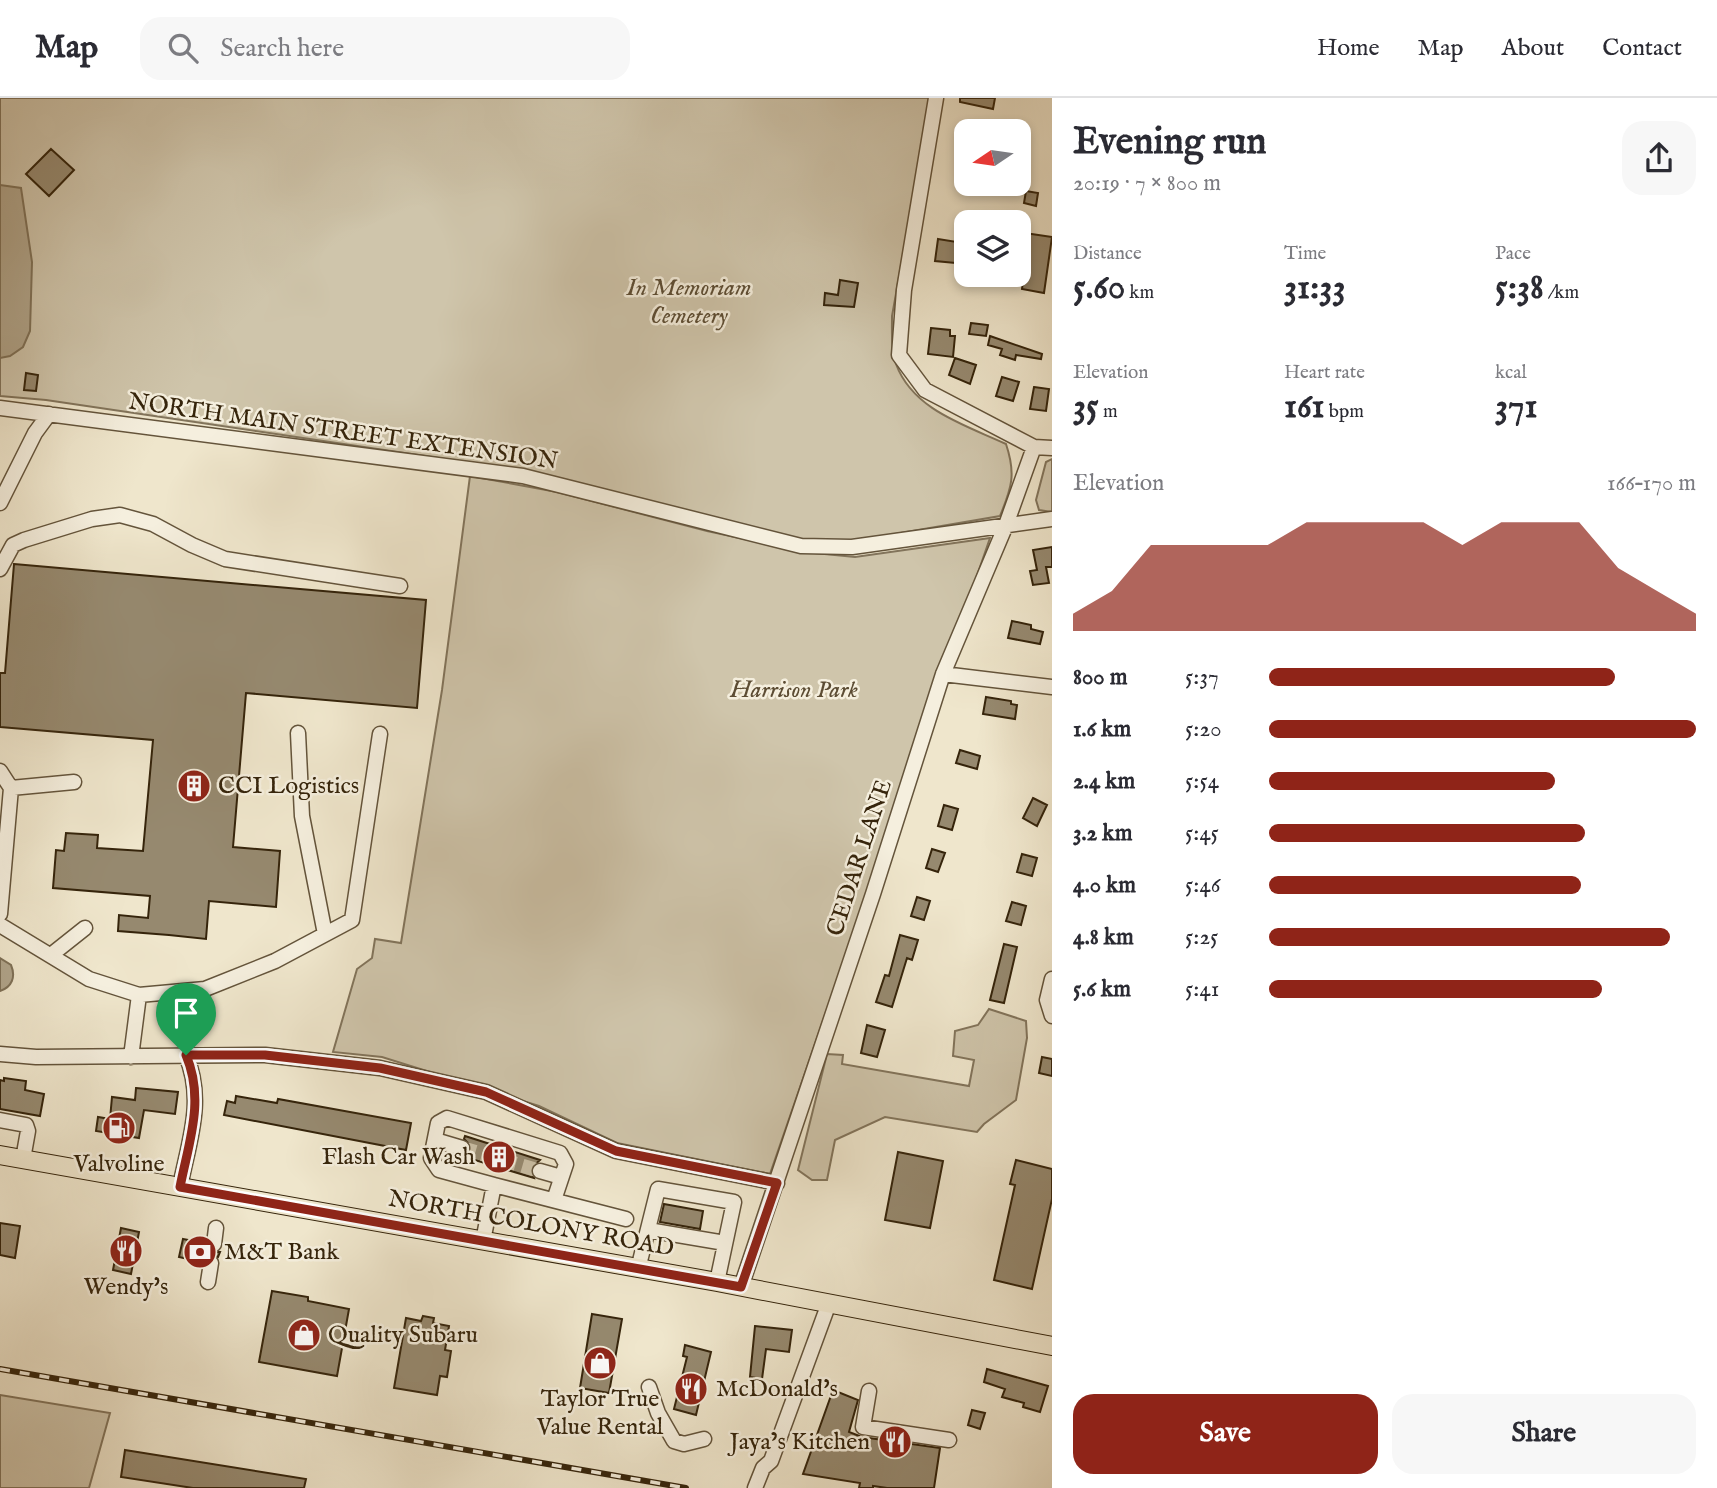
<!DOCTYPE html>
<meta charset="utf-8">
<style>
:root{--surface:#fff;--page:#f7f7f7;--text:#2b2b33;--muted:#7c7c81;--line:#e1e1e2;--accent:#8f2418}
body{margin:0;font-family:"IM FELL English",serif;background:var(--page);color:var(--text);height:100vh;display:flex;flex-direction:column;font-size:26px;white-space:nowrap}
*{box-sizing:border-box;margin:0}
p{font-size:23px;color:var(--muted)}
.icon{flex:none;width:38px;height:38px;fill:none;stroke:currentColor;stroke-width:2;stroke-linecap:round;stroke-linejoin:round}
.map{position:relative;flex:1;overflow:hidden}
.sheet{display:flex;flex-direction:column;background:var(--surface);width:665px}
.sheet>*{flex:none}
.needle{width:46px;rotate:257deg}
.controls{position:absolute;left:954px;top:21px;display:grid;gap:14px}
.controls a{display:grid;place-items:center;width:77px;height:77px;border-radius:14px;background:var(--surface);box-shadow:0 4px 10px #0003;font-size:35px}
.pin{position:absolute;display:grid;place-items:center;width:60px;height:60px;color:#fff;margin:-72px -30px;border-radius:50% 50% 50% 0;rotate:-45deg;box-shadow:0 0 7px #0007}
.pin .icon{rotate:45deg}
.round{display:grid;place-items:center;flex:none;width:74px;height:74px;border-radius:21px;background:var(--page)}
.headline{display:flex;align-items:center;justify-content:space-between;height:119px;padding:0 21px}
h1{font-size:38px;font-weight:700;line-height:52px}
.stats{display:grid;grid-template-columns:repeat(3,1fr);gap:10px;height:119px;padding:7px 21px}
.stats div{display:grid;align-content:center}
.stats b{font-size:35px;font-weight:700}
.stats small{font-size:19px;font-weight:400}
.stats p{font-size:19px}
.chart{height:196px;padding:14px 21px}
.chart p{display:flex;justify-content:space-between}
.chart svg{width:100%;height:126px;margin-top:7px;fill:var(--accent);opacity:.7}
.cta{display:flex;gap:14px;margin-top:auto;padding:14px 21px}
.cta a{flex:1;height:80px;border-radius:21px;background:var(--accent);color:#fff;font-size:28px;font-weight:700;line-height:80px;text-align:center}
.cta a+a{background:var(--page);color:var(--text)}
ul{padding:0 21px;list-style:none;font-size:23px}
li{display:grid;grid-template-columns:112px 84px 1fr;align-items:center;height:52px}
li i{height:18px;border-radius:9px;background:var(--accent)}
header{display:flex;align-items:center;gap:42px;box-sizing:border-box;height:98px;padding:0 35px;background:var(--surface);border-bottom:2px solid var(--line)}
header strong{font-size:33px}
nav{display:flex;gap:38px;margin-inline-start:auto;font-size:24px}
.search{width:490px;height:63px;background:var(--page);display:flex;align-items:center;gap:18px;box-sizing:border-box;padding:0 24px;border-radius:21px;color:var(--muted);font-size:26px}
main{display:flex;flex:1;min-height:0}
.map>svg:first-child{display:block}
</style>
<header>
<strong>Map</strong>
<div class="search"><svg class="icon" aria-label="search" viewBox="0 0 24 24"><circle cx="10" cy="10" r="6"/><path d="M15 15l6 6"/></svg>Search here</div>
<nav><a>Home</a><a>Map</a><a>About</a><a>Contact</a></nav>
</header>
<main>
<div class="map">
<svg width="1052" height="1390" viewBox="0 0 1052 1390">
<rect width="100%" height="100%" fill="#efe6cc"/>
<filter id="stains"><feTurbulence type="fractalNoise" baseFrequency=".00286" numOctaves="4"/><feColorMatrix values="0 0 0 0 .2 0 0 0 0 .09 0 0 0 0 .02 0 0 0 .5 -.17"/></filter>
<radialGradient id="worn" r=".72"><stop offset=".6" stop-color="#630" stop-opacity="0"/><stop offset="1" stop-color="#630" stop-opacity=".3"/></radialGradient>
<!-- green -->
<path fill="#cfc5ab" stroke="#82745b" stroke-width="2" d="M0,0H931L892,218C892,234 891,251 896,266C913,312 965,327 1006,346C1016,376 1012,389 1000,418L842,445L804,443L513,371L46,302L0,298Z
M1052,361V414L1039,412L1036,402L1046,364Z
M470,378L557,394L707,433L804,454L855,459L990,440L770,1076L617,1045L539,1008L382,959L333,954L357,871L372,860L375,841L401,845L442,592Z
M989,911L1026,923L1027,940L1016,1002L984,1026L977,1034L885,1019L835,1042L827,1082H812L798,1072L827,956L843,957L842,966L969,988L974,962L953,958L955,933L978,927Z
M0,1297L110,1315L89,1390H0Z"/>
<!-- water -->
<path fill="#b0a48a" stroke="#7f7157" stroke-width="2" d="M0,87L21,90L32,164L30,233L23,249L10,258L0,260Z
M0,860L11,867C16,879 12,889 0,893Z"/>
<!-- building -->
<path fill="#96896f" stroke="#35240b" stroke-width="2" d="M960,0H995L993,11L960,4Z
M51,51L74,72L49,98L26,76Z
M1026,93L1038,95L1036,108L1024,105Z
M1018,134L1052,139L1044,195L1022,191L1027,152L1018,151Z
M938,141L957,144L956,153L966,155V166L935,163Z
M840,182L858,185L854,209L824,207L825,195L838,197Z
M971,225L988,227L986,238L969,236Z
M931,230L950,232V238H955L953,259L928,256Z
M990,238L1042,256L1041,261L1016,257L1015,262L1000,257L1002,251L988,247Z
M955,260L976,267L970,286L949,277Z
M26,275L38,277L36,293L24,292Z
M1002,279L1019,284L1013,303L996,298Z
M1034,289L1049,291L1046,313L1030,311Z
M1052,449V469H1046L1049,485L1033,487L1030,473L1037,472L1033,452Z
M14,466L426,502L417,610L246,595L233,749L280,753L276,809L209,803L206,841L169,837L118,833L119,817L148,820L150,798L53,790L56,752L64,753L66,735L98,737L97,750L143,753L153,642L0,629V575H5Z
M1012,523L1031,527V531L1043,534L1040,546L1008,540Z
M986,599L1011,603V606L1017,607L1015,621L983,616Z
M960,652L980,658L977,671L956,665Z
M1033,700L1047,707L1037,728L1023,720Z
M944,707L958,711L952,732L938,728Z
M932,751L945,755L938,774L926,770Z
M1022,756L1037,760L1032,778L1017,774Z
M917,799L930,803L924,822L911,818Z
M1012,804L1026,808L1021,827L1006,823Z
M900,837L918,842L912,862L907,860L892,909L876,904L885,877L889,878Z
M1004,846L1017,849L1004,905L990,902Z
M867,927L885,932L877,959L861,955Z
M1042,959L1052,961V978L1039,975Z
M4,980L26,983L25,992L44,996L40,1018L0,1011V982L4,983Z
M136,990L178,994L175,1016L144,1012L139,1040L96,1033L98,1019L110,1021L112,999L135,1002Z
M236,998L277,1005L278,1001L411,1025L406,1052L224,1017L227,1003L235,1005Z
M465,1038L540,1062L531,1070L534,1080L465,1059L471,1053V1048L464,1041Z
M898,1054L943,1063L930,1130L885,1122Z
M1016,1062L1052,1071V1101L1032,1191L994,1182L1015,1087L1010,1086Z
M664,1106L703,1113L700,1131L660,1124Z
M0,1125L20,1128L15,1160L0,1157Z
M121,1130L139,1134L131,1176L113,1172Z
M183,1141L204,1145L209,1154H220L218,1159L208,1156L201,1164L179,1159Z
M272,1193L308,1199V1203L349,1211L337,1278L259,1264Z
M592,1216L622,1221L609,1295L580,1290Z
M423,1218L434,1220L433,1225L449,1228L445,1252L451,1253L447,1279L440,1278L437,1297L394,1290L406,1220L421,1223Z
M755,1228L792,1232L789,1254L766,1251L762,1281L750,1279Z
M685,1247L711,1254L696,1317L674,1311L687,1259L683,1258Z
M987,1271L1048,1288L1040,1314L1023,1309L1024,1305L1002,1299L1005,1291L984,1284Z
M833,1292L858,1302L849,1334L862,1339L940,1350L934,1390H887L873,1388V1390H859L860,1385L803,1376Z
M972,1312L985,1315L980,1331L968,1327Z
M125,1352L306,1381L304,1390H193L121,1379Z"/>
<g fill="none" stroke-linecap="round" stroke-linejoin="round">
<!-- minor-tunnel -->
<path stroke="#cabfa5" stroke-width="14" stroke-dasharray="14 7" stroke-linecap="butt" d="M462,1050L540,1073"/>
<defs>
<path id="minor" d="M936,0L904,192L899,257L925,292L1034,349L1052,350
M0,310L523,378L801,448L852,449L1052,421
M0,405L35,335L49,316
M0,471L13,447L24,442L92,421L120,417L153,426L192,447L225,461L400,488
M943,576L1052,589
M298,635L302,718L325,836
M0,673L11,690L0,816
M11,690L74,684
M0,827L89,881L139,897L131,959
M51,857L85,830
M1052,881L1047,902L1052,918
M139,897L205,891L275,863L352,822L380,636
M0,956L36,959L265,957L380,970L486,994L616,1053L777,1085
M0,1022L26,1027L28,1033L23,1061
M435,1042L462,1050
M540,1073L561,1079
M494,1087L439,1072L431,1060L438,1025L447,1020L560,1055L566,1066L554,1102
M180,1089C189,1042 205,1003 186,957
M648,1132L725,1145
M483,1143L494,1087L626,1121
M214,1146L216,1130
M638,1171L658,1091L734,1104L717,1184
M208,1184L211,1165
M741,1189L873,796L943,576L1006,427L1034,349
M649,1289L658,1315L674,1343L684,1346L704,1341
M869,1293L863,1329L949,1342
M755,1390L763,1370L771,1363L829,1205"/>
<path id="major" d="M0,1057L717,1184L1052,1248"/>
</defs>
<!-- minor casing -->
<use href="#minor" stroke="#64543b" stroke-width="17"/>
<!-- major casing -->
<use href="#major" stroke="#35240b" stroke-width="20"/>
<!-- minor -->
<use href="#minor" stroke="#f5efde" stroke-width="14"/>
<!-- major -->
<use href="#major" stroke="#efe6cc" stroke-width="18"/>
<defs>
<path id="rail" d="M0,1271L686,1390"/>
</defs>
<!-- rail casing -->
<use href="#rail" stroke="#35240b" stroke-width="6"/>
<!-- rail -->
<use href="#rail" stroke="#f5efde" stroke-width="3.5" stroke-dasharray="10" stroke-linecap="butt"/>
</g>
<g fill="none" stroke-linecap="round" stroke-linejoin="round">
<defs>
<path id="route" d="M186,957H265L380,970L486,994L616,1053L777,1085L741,1189L180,1089C189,1043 205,1002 186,957Z"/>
</defs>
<!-- route casing -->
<use href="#route" stroke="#fff" stroke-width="14"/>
<!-- route -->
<use href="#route" stroke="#8f2418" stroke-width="9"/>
</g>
<!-- icons -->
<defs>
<symbol id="building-disc" viewBox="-11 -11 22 22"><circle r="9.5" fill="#8f2418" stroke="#f5efde"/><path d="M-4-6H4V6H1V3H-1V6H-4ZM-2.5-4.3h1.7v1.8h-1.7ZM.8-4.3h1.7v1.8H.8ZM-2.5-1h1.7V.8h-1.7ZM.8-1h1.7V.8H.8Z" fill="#fff"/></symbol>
<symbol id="fuel-disc" viewBox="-11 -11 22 22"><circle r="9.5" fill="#8f2418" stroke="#f5efde"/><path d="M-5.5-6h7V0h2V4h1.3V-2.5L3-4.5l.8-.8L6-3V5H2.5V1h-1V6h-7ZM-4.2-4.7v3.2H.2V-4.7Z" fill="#fff"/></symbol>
<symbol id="restaurant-disc" viewBox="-11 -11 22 22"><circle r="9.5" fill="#8f2418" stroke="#f5efde"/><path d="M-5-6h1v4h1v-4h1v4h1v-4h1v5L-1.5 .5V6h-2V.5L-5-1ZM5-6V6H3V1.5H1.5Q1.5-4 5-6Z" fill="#fff"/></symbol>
<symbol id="bank-disc" viewBox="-11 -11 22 22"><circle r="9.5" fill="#8f2418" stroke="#f5efde"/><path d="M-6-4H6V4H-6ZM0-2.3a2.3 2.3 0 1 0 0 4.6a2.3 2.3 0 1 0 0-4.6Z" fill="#fff"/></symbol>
<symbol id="shop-disc" viewBox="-11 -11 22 22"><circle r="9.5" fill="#8f2418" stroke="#f5efde"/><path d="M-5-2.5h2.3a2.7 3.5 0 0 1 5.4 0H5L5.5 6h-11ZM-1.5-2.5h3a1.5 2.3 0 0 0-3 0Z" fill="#fff"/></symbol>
</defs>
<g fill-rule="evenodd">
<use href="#building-disc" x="175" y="669" width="38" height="38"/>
<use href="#fuel-disc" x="100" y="1011" width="38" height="38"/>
<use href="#building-disc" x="480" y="1040" width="38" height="38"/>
<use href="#restaurant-disc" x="107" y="1134" width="38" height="38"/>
<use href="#bank-disc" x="181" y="1135" width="38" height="38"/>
<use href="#shop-disc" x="285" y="1218" width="38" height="38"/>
<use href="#shop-disc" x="581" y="1246" width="38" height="38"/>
<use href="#restaurant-disc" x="672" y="1272" width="38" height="38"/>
<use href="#restaurant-disc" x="876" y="1325" width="38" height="38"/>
</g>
<g text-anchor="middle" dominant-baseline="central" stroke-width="5" stroke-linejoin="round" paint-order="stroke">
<!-- park labels -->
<g font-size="24" font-style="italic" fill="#5c4c33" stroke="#f5efde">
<text x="689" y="190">In Memoriam<tspan x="689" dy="28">Cemetery</tspan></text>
<text x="794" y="592">Harrison Park</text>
</g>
<!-- street labels -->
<g font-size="24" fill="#35240b" stroke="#f5efde">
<text transform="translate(343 334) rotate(8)">NORTH MAIN STREET EXTENSION</text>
<text transform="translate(860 760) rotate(-72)">CEDAR LANE</text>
<text transform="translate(531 1126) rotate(10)">NORTH COLONY ROAD</text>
</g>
<!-- poi labels -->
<g font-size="24" fill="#35240b" stroke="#f5efde" text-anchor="start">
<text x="218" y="688">CCI Logistics</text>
<text x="475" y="1059" text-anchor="end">Flash Car Wash</text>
<text x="119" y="1066" text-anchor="middle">Valvoline</text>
<text x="224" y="1154">M&amp;T Bank</text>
<text x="126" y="1189" text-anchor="middle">Wendy's</text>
<text x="328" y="1237">Quality Subaru</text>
<text x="716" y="1291">McDonald's</text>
<text x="600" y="1301" text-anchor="middle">Taylor True<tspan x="600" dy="28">Value Rental</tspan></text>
<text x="870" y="1344" text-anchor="end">Jaya’s Kitchen</text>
</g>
</g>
<rect width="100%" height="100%" filter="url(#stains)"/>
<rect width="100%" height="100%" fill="url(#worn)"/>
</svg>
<div class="controls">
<a><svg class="needle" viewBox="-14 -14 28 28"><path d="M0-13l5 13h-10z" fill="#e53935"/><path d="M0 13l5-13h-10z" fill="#7c7c81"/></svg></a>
<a><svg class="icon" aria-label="layers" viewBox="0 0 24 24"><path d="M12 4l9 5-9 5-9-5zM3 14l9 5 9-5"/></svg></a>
</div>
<div class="pin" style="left:186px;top:957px;background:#1e9e55"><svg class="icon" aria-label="arrive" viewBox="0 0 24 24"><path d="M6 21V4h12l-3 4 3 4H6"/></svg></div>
</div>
<section class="sheet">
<div class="headline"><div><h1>Evening run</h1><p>20:19 · 7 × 800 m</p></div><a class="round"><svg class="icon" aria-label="share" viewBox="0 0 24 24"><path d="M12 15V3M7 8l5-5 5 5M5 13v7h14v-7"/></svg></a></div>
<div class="stats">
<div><p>Distance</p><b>5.60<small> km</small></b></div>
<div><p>Time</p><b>31:33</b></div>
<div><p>Pace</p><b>5:38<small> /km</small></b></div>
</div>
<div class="stats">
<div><p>Elevation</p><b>35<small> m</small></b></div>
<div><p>Heart rate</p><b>161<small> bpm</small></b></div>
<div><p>kcal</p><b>371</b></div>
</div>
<div class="chart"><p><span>Elevation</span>166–170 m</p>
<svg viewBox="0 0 160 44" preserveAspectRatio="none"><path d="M0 44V38L10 30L20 14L30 14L40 14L50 14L60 6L70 6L80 6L90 6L100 14L110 6L120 6L130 6L140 22L150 30L160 38V44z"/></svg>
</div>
<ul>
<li><b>800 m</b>5:37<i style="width:81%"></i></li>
<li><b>1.6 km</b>5:20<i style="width:100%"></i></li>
<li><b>2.4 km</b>5:54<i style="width:67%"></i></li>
<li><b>3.2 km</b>5:45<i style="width:74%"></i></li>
<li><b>4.0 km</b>5:46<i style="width:73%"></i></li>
<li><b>4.8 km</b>5:25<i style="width:94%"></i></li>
<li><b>5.6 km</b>5:41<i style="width:78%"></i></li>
</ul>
<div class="cta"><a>Save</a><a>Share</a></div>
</section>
</main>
